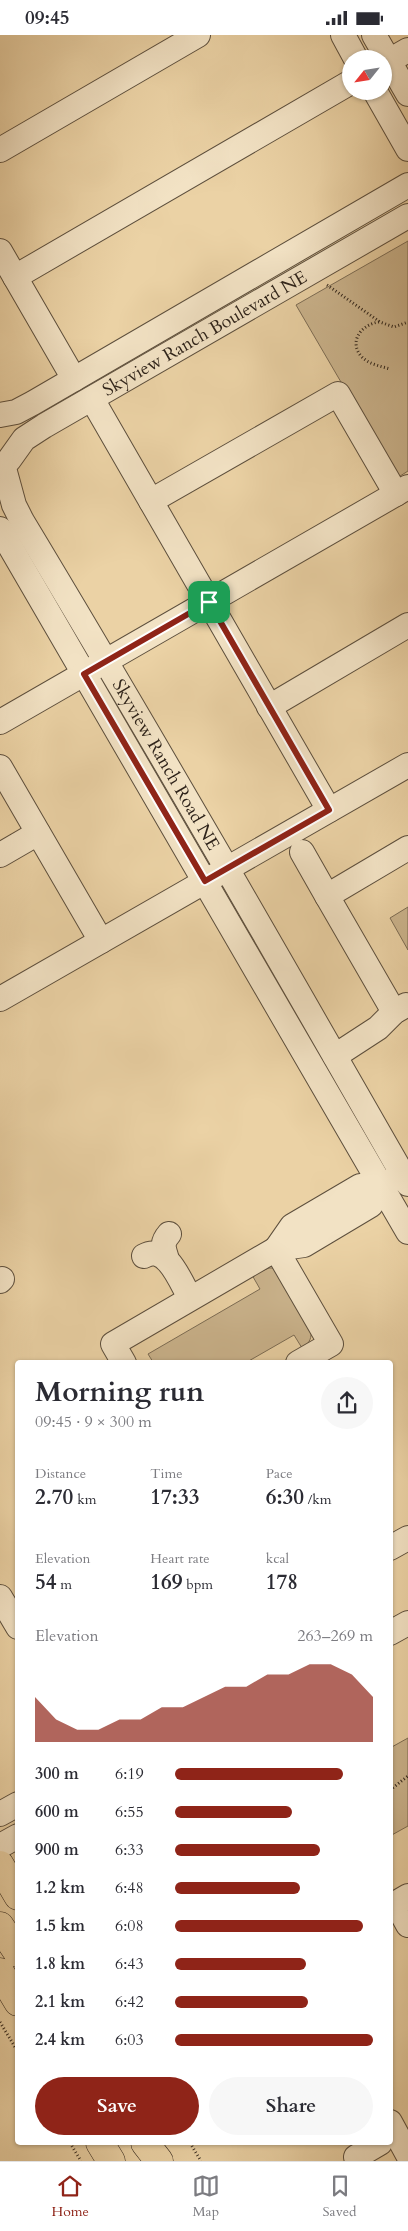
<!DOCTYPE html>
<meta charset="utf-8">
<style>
:root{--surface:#fff;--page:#f7f7f7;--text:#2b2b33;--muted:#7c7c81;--line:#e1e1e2;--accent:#8f2418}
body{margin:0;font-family:Cardo,serif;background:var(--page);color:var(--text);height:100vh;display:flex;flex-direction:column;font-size:19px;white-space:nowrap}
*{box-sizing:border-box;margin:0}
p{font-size:16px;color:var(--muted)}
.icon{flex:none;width:28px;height:28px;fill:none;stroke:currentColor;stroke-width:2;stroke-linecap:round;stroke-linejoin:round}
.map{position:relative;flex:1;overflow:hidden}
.details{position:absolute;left:15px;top:1325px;width:378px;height:785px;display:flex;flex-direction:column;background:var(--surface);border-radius:5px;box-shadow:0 1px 4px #0004}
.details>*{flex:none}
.needle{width:32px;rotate:240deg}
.buttons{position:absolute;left:342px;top:15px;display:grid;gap:10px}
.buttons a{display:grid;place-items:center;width:50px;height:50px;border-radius:50%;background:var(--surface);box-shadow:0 1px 4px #0004;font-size:25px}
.pin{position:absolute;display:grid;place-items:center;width:42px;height:42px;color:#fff;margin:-21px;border-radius:10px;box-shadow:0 2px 8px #0006}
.round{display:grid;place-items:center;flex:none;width:52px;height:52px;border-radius:26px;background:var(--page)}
.headline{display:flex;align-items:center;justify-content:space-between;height:85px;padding:0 20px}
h1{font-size:28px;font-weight:600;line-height:38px}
.stats{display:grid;grid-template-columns:repeat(3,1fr);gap:8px;height:85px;padding:5px 20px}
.stats div{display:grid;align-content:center}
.stats b{font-size:21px;font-weight:600}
.stats small{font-size:14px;font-weight:400}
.stats p{font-size:14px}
.chart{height:140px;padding:10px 20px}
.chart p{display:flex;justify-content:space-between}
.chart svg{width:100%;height:90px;margin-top:5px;fill:var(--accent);opacity:.7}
.button{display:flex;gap:10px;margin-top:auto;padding:10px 20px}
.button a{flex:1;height:58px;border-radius:30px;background:var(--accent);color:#fff;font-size:20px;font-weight:600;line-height:58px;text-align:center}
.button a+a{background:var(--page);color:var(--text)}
ul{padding:0 20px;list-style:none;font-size:16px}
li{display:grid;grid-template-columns:80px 60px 1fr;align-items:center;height:38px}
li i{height:12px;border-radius:6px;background:var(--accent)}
.status{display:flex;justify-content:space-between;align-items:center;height:35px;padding:0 25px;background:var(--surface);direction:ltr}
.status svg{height:14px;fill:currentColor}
.menu{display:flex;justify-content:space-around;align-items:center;height:70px;border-top:1px solid var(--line);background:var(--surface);font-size:14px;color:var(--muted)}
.menu a{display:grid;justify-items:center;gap:2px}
.menu .current{color:var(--accent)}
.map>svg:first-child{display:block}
</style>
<div class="status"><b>09:45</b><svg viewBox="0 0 49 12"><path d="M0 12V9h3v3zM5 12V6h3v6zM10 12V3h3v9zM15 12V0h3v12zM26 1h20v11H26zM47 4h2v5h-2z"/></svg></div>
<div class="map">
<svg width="408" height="2126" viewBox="0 0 408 2126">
<rect width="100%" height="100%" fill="#ebd2a5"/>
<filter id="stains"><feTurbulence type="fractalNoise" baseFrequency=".004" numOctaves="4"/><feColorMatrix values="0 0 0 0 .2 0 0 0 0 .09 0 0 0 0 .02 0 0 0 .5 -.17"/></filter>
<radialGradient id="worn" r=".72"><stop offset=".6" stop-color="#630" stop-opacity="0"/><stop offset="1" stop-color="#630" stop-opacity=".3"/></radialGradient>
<!-- green -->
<path fill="#cbb48d" stroke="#7c6c54" d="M408,206V436L397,443L296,270Z
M408,872V915L390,883Z
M269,1233H274L311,1293C312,1303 310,1308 302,1313L294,1300L247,1327H153L148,1319L260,1254L252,1240Z
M408,1703V1791L390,1801V1713Z"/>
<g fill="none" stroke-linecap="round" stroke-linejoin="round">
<defs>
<g id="minor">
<path d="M343,0L356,24"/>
<path d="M374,0L408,59"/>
<path d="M389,26L408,15"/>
<path d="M375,56L408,114"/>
<path d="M0,115L198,0"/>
<path d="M0,216L74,344"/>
<path d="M15,242L351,47"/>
<path d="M92,364L329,775"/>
<path d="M0,380L16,377L33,368L408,150"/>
<path id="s1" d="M9,425L24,404L44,391L408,181"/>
<path id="s2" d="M5,437L14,470L22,486C154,705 281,927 408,1149"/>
<path d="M151,466L338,359L396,459"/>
<path d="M0,494L408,1197"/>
<path d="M269,672L408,590"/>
<path d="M0,687L408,452"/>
<path d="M0,732L101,906"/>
<path d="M302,817L327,861"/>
<path d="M0,820L38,798"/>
<path d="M0,964L408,730"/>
<path d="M394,977L327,861L408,813"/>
<path d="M335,1021L378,993L394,977L406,970"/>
<path d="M381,1152L360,1151L292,1191L276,1214L304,1210L371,1170L381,1152L392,1145"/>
<path d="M144,1221C167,1208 181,1248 190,1263"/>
<path d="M166,1221C163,1212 162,1207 169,1199"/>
<path d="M0,1246L2,1244"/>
<path d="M124,1328L113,1309L276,1214L331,1309L298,1328"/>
<path d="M390,1513L408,1503"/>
<path d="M0,1562L18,1592"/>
<path d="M390,1598L408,1588"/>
<path d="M0,1779L18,1769"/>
<path d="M0,1811L18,1801"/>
<path d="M408,1861L396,1868L408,1890"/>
<path d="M390,2087L408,2120"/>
<path d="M356,2122L380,2108"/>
</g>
<path id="major" d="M0,1830L18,1861
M0,1891L18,1918
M0,1937L18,1967
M100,2108L111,2126
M145,2108L159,2126"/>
</defs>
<!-- minor casing -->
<use href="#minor" stroke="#5d4f3d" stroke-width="26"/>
<!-- major casing -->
<use href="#major" stroke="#2e231a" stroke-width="29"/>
<!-- path -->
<path stroke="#2e231a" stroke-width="3" stroke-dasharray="1 2.5" stroke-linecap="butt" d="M327,250L380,287L394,292L408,287
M379,287C363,289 348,305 361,321C368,329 380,331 390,334
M390,1755L408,1741
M0,1987L18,2017
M70,2108L81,2126
M190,2108L201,2126"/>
<!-- minor -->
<use href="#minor" stroke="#f2e2c4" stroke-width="24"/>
<!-- major -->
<use href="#major" stroke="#ebd2a5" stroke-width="28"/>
</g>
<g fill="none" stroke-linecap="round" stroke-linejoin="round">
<defs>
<path id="route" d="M209,567L329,775L205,846L84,639Z"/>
</defs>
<!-- route casing -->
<use href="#route" stroke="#fff" stroke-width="10"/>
<!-- route -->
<use href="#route" stroke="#8f2418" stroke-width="6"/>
</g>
<g text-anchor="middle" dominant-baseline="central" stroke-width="4.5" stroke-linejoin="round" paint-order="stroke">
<!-- street labels -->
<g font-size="18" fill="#2e231a" stroke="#f2e2c4">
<text stroke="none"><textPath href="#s1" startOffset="235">Skyview Ranch Boulevard NE</textPath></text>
<text stroke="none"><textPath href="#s2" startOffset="335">Skyview Ranch Road NE</textPath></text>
</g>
</g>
<rect width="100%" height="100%" filter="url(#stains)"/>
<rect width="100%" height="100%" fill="url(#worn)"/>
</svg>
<div class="buttons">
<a><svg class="needle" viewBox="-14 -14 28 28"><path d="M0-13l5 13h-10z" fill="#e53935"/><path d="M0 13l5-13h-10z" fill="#7c7c81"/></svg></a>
</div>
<div class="pin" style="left:209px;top:567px;background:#1e9e55"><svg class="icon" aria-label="arrive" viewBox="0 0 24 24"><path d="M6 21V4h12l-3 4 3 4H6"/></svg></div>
<section class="details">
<div class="headline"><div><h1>Morning run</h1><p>09:45 · 9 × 300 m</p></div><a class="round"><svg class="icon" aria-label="share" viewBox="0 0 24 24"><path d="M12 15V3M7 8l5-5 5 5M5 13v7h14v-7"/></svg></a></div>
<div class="stats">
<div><p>Distance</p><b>2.70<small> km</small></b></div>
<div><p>Time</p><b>17:33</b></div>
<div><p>Pace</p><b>6:30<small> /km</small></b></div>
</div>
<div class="stats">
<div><p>Elevation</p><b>54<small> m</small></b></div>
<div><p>Heart rate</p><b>169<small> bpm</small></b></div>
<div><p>kcal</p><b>178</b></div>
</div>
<div class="chart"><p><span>Elevation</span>263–269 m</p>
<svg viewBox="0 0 160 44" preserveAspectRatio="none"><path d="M0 44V22L10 33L20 38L30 38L40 33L50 33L60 27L70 27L80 22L90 17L100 17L110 11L120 11L130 6L140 6L150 11L160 22V44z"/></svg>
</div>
<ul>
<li><b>300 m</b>6:19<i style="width:85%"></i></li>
<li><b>600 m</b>6:55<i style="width:59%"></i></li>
<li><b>900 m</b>6:33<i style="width:73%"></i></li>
<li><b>1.2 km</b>6:48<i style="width:63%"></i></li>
<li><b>1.5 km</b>6:08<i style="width:95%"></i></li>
<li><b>1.8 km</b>6:43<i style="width:66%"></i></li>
<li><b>2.1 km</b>6:42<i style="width:67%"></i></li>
<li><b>2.4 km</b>6:03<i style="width:100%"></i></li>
</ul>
<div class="button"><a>Save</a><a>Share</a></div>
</section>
</div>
<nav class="menu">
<a class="current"><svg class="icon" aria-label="home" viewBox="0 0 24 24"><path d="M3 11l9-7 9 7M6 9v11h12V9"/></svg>Home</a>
<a><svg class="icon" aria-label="map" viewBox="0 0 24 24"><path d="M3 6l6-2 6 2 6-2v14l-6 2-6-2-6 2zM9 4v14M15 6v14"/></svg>Map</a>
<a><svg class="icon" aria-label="saved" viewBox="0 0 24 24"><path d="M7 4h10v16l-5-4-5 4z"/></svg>Saved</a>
</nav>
